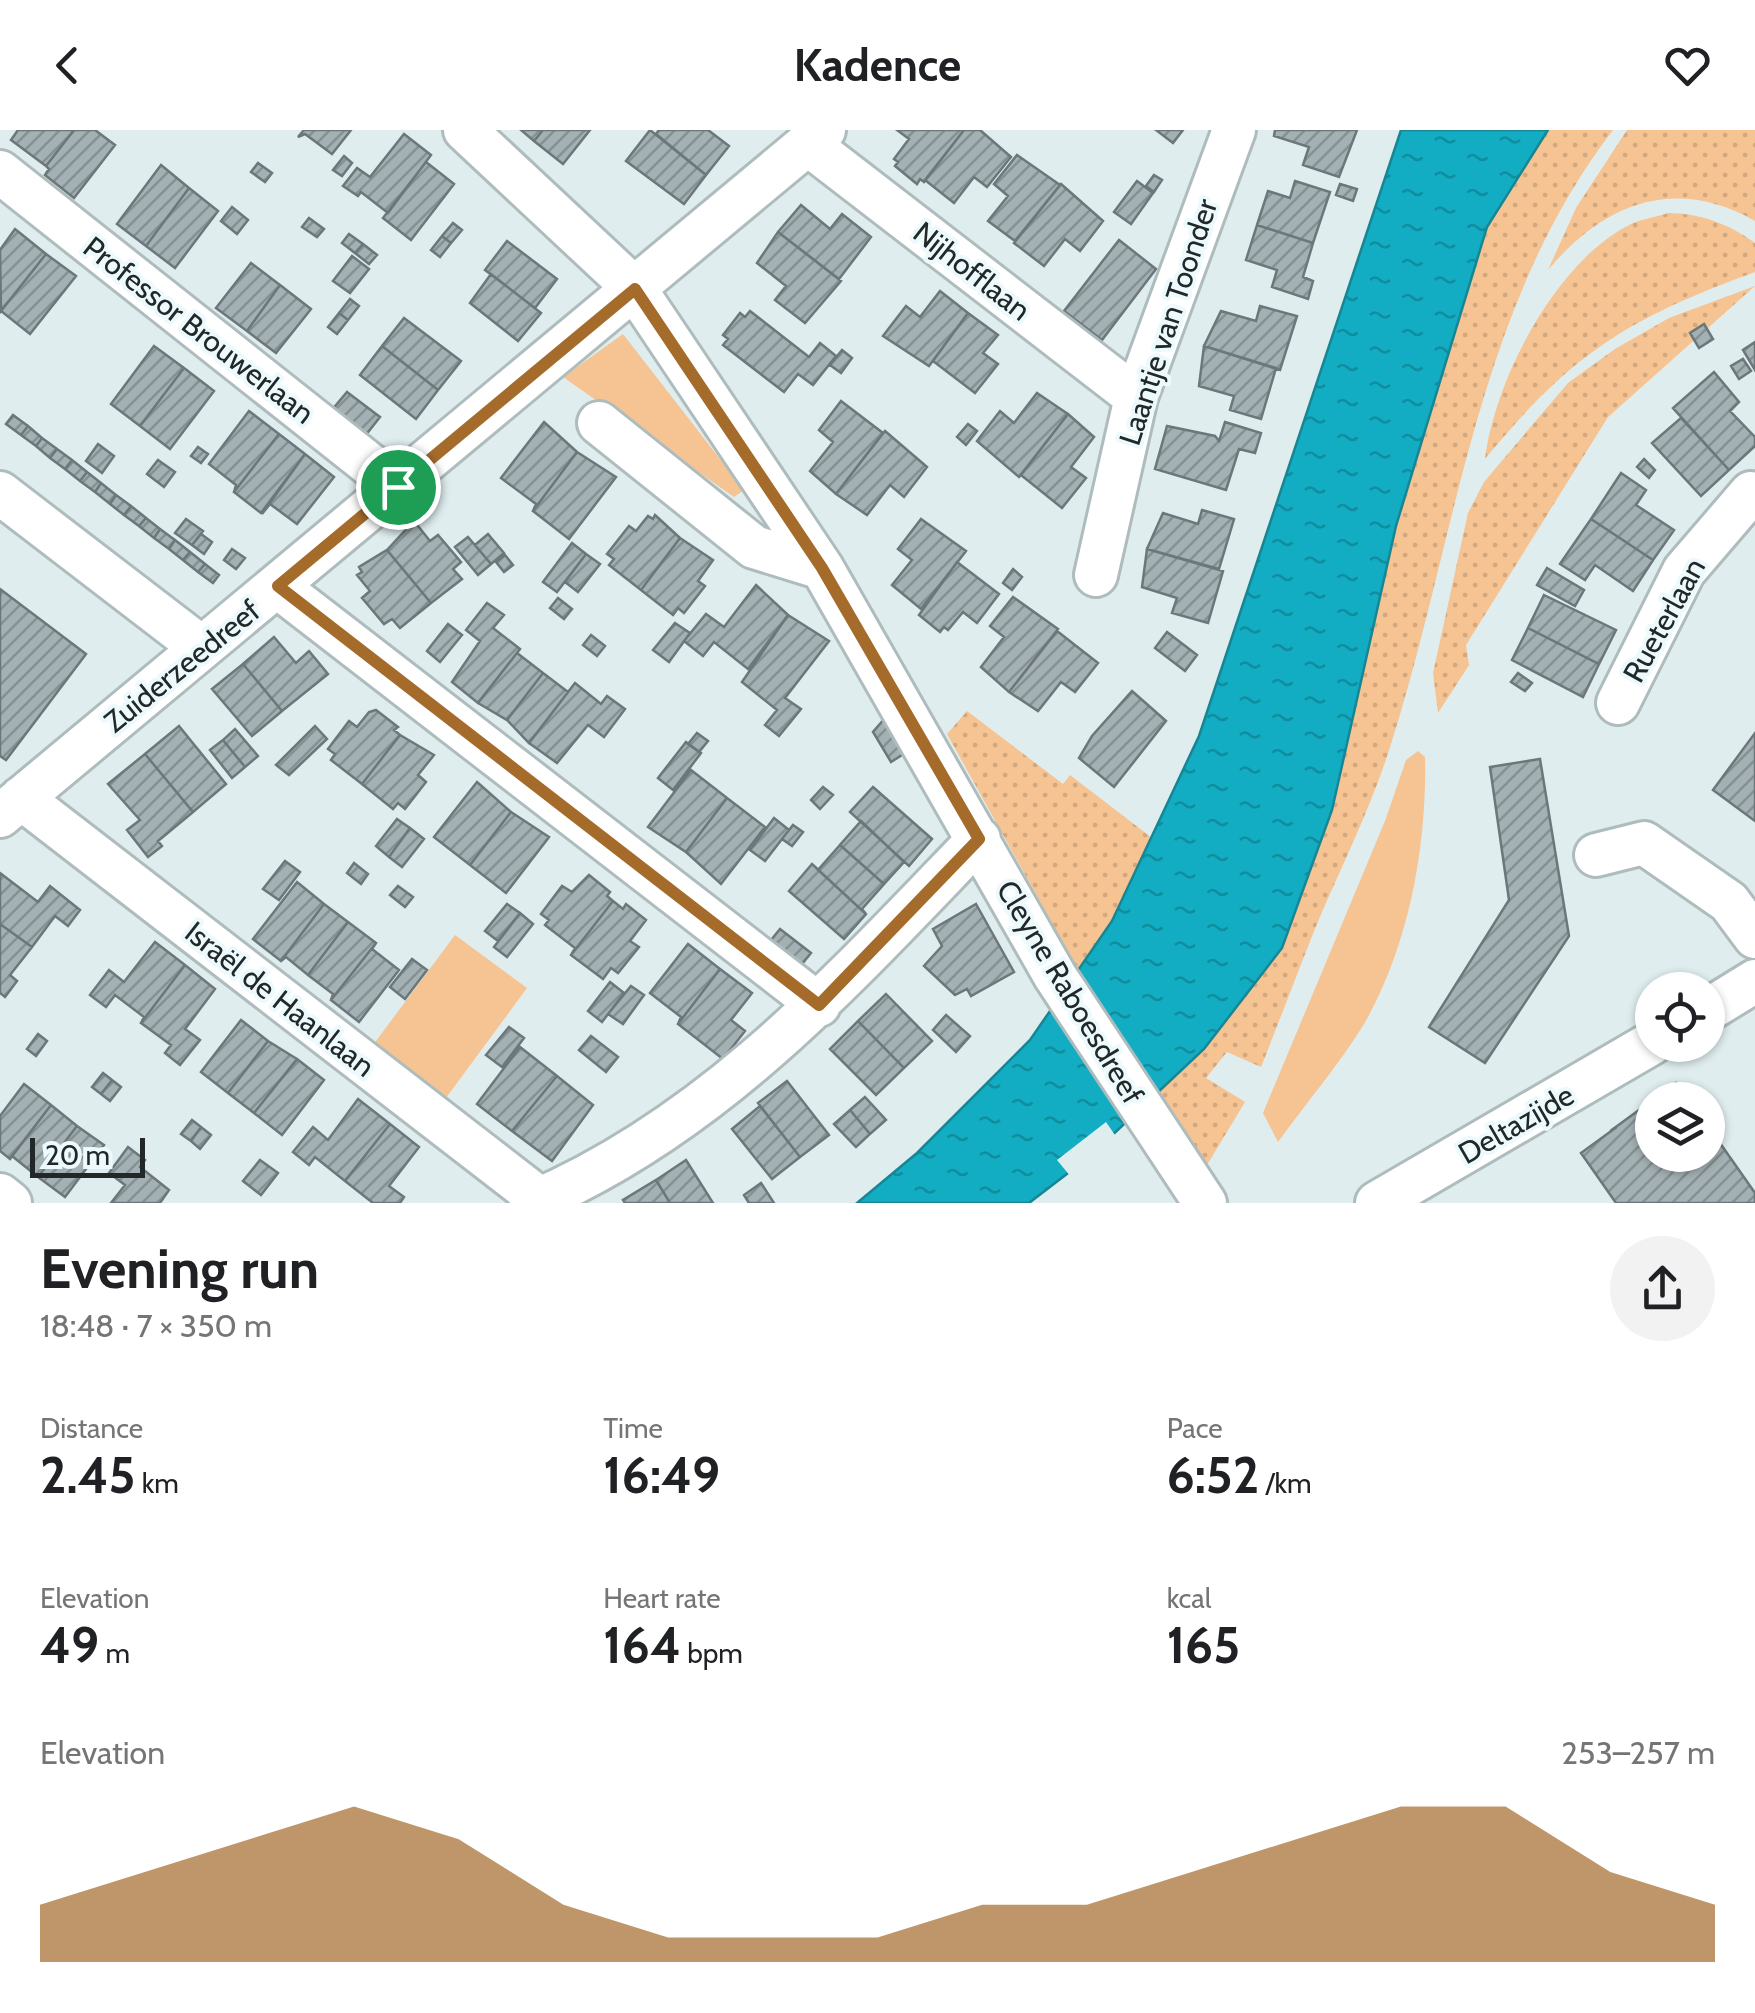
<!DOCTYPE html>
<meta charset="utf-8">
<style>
:root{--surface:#fff;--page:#f2f2f2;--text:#202124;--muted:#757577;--accent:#a56b2a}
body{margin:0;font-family:Cabin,sans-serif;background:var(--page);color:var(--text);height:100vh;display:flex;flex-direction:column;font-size:38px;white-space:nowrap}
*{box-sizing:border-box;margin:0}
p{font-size:32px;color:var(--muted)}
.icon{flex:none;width:55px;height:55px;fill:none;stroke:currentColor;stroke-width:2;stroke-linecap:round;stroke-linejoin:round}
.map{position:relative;height:1073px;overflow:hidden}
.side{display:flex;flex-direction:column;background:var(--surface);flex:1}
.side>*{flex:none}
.fabs{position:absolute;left:1635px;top:842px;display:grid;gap:20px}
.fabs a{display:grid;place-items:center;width:90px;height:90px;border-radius:50%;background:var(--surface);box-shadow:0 2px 8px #0004;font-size:50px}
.scale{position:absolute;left:30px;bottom:25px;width:115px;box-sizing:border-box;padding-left:10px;border:5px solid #222728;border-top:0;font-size:28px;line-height:35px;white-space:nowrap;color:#222728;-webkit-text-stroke:8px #ecfafd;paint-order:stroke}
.pin{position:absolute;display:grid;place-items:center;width:85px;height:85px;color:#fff;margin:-42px;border:5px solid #fff;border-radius:50%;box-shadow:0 2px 10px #0007}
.round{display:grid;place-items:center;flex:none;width:105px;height:105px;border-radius:52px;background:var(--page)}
.head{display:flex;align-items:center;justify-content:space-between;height:170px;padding:0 40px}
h1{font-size:55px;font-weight:700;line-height:75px}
.figures{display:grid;grid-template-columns:repeat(3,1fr);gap:15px;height:170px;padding:10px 40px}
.figures div{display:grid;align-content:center}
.figures b{font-size:50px;font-weight:700}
.figures small{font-size:28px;font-weight:400}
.figures p{font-size:28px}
.chart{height:280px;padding:20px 40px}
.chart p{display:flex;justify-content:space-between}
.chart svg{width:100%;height:180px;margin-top:10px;fill:var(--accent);opacity:.7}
header{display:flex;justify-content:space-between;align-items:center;height:130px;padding:0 40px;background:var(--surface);font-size:45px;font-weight:700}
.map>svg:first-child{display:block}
</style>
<header><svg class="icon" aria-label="back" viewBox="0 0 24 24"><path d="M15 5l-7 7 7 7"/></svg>Kadence<svg class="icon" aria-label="heart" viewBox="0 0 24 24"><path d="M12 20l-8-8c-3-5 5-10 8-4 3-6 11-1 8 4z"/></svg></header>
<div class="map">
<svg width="1755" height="1073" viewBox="0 0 1755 1073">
<defs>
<pattern id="grass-dots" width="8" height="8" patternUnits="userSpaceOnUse" patternTransform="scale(2.5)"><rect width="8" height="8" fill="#f6c392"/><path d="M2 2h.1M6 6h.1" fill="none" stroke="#d3a87e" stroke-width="1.8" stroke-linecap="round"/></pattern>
<pattern id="water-ripples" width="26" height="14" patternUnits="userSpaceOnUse" patternTransform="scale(2.5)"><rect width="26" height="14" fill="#12adc2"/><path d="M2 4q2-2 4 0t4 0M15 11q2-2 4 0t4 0" fill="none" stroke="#108d9e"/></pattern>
<pattern id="building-hatch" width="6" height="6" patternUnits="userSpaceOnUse" patternTransform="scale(2.5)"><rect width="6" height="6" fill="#a4b1b4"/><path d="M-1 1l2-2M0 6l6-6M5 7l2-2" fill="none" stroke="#859092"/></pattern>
</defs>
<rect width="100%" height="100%" fill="#dfedef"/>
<!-- grass -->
<path fill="url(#grass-dots)" d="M1548,0H1613C1476,178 1457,407 1391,614C1372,675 1344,731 1319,789C1299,838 1281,887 1261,937L1227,922L1206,948L1245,972L1204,1040L1155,965L1204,919L1332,680L1396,396L1487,97Z
M1627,0H1755V91C1676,46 1605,72 1548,140L1576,78Z
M1668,83C1700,83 1729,94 1755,113V142C1627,189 1572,223 1485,329C1495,249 1556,131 1631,94C1642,89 1656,87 1668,83Z
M1755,156L1608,287L1466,515L1469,535L1438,583L1433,543L1468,383L1484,352L1568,253L1615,219L1669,188Z
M967,581L1063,654L1070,645L1152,708L1112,791L1078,840L947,604Z"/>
<!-- park -->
<path fill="#f6c392" d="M623,204L744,360L734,367L563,247Z
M1418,621L1425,627C1427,716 1409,816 1364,894C1339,935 1306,973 1278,1012L1263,983L1385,691L1406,630Z
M455,805L527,858L443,972L370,919Z"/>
<!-- water -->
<path fill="url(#water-ripples)" stroke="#178594" stroke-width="2.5" d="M1401,0H1548L1487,97L1396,396L1332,680L1282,818L1204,919L1089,1027L1029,1073H857L917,1023L1030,910L1112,791L1199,606Z"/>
<!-- pier -->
<path fill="#dfedef" d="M1106,992L1117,1008L1071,1047L1057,1030Z"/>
<!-- building -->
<path fill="url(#building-hatch)" stroke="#6b777a" stroke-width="2.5" d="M18,0H74L46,36L11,10Z
M74,0H95L115,15L74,68L45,45L49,39L46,36Z
M304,0H351L332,24L305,4L298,7Z
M521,0H543L534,11Z
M543,0H590L563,34L534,11Z
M650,0L706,45L684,74L626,31Z
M659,0H708L729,16L706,45L656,4Z
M897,0H964L924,52L920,49L917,54L895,36L898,32L894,29L909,9Z
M964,0H980L1011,27L987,57L974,47L954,73L925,50Z
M1156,0H1183L1173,13Z
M1275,0H1357L1339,47L1303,35L1309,17L1274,6Z
M404,4L431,25L388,83L361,62L358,66L343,56L357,38L370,47Z
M1017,25L1060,55L1015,111L988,91L1008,66L994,54Z
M344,26L352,33L342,46L333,40Z
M426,32L454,54L411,110L383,88Z
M258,33L272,43L265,52L251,42Z
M161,35L189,58L146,116L117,94Z
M1154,45L1162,50L1154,62L1146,56Z
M1137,51L1153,63L1131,94L1114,82Z
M1295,51L1330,62L1313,113L1257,95L1268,61L1290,68Z
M1061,54L1103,91L1080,121L1065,109L1044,136L1014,113Z
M1340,54L1357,59L1353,71L1336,65Z
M189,58L218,81L175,138L146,116Z
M801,75L830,99L842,84L871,107L839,149L778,102Z
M232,77L248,90L237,104L221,91Z
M309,88L324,99L317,107L302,97Z
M453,93L462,100L451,113L442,106Z
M1257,95L1313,113L1303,147L1313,151L1308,169L1272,157L1277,140L1246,130Z
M15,99L46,124L1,181L0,120Z
M778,102L841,151L805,193L775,170L786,156L757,133Z
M349,104L363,114L355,123L342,113Z
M442,106L451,113L440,127L431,120Z
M1119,110L1156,139L1102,210L1064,181Z
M507,111L557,149L535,178L485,140Z
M363,114L377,125L369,134L355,123Z
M46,124L76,146L30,204L1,181Z
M352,126L369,139L350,163L333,151Z
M251,133L280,155L247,201L216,178Z
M491,144L541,183L518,211L470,173Z
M280,155L311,179L276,223L247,201Z
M940,161L968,183L929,236L883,206L906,176L920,187Z
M350,169L359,176L348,190L339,183Z
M1260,176L1297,186L1280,240L1204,216L1221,181L1256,191Z
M750,181L809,227L820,213L836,226L813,255L798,244L784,262L723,215L728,209L723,205L740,183L745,187Z
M339,183L348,190L337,204L328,197Z
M968,183L998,205L983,223L998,234L975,263L933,231Z
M404,188L461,231L438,260L382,216Z
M1704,194L1713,209L1699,218L1690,203Z
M1755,212V240L1743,220Z
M154,216L184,238L140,296L111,274Z
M382,216L438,260L416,289L360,245Z
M1204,216L1276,238L1261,289L1230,280L1234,266L1199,256Z
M842,220L852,228L841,243L830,235Z
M1743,229L1751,241L1739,249L1731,236Z
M184,238L214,261L170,319L140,296Z
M1714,242L1739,272L1730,281L1755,307V316L1729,340L1673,278Z
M347,262L380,287L365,306L331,281Z
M1037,263L1068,284L1019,347L977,311L1000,281L1014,293Z
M841,271L883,303L836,364L810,341L833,312L819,300Z
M249,281L279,304L234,362L236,355L209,334Z
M1068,284L1094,307L1071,337L1086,348L1062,378L1021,345Z
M13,285L28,296L21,305L6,294Z
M1681,288L1729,340L1701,366L1652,313Z
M544,292L577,322L533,381L536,374L501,348Z
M1225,292L1261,303L1255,323L1239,319L1226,360L1155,339L1167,296L1215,306L1219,311Z
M968,294L977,301L966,315L957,307Z
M28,296L42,308L36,316L21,305Z
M885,301L927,337L904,367L890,355L867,385L836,364Z
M279,304L305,324L261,383L234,362Z
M42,308L57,319L50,328L36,316Z
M98,314L114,326L102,343L86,331Z
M198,317L208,324L201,333L191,326Z
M57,319L72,330L65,339L50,328Z
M577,322L616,347L569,409L533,381Z
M305,324L334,347L297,394L270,374L262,384Z
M1644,329L1655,340L1649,348L1637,337Z
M72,330L87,342L80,351L65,339Z
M158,330L175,342L164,357L147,344Z
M87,342L101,353L95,362L80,351Z
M1621,343L1646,360L1636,375L1674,400L1653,430L1591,389Z
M101,353L116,365L110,374L95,362Z
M116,365L131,376L124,385L110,374Z
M131,376L146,388L139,396L124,385Z
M1202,380L1234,389L1219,439L1147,419L1163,383L1198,394Z
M655,385L680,408L641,460L609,435L614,429L607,424L629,396L636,401L648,386L653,389Z
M146,388L160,399L154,408L139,396Z
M186,389L203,401L192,415L175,403Z
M921,389L966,421L921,479L892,455L912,430L898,419Z
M1591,389L1653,430L1633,461L1595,435L1585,450L1560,434Z
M414,391L430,411L438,405L461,432L453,439L462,449L431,473L387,420Z
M160,399L175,410L169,419L154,408Z
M201,404L212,412L204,424L192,415Z
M488,404L504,423L491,434L475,415Z
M468,407L491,434L478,445L455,417Z
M680,408L713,430L698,451L705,456L684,483L678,478L673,485L641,460Z
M175,410L190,422L183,430L169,419Z
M572,413L586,424L557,462L543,452Z
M232,419L245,428L236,439L224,430Z
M1147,419L1223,441L1208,493L1172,483L1177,468L1142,457Z
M387,420L431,473L400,498L392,489L384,494L362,468L370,461L357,445L362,442L359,437Z
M190,422L205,434L198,442L183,430Z
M586,424L600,434L578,462L565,452Z
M505,425L513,435L504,442L496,432Z
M957,432L999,464L977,493L963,482L948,500L944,497L940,502L919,485Z
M205,434L219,445L213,453L198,442Z
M1547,438L1584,460L1575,476L1537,455Z
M1013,439L1022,447L1012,460L1003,453Z
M756,455L788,485L748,539L714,512L703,526L684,511L706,484L724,497Z
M0,459L86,524L6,630L0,626Z
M1544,465L1616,500L1599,534L1528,498Z
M1013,467L1058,499L1009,562L981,537L1004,507L990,496Z
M558,468L572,479L564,489L550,478Z
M487,473L504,485L493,498L520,519L478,573L452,552L480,511L466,500Z
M788,485L829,511L785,568L801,579L779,606L765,595L777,580L742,552Z
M675,493L690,503L669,532L653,520Z
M448,494L462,505L440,532L427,521Z
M1528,498L1599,534L1583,567L1512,530Z
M1057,501L1098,533L1075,562L1061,552L1038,581L1009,562Z
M1167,502L1197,525L1185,541L1155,518Z
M591,505L605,516L597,526L583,515Z
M274,507L296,533L309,521L328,544L282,581L243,534Z
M520,519L517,523L543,543L507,590L478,573Z
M243,534L282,581L252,606L212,559Z
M543,543L568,562L575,553L529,613L507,590Z
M1518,543L1532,553L1525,561L1511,552Z
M575,553L601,574L607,566L625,579L604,607L588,595L557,633L529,613Z
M1132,561L1166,591L1114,657L1079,628L1092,606Z
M376,580L398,597L394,600L400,605L362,654L331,630L335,624L328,619L349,591L357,597L369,582Z
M886,587L905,623L891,632L873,602Z
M179,596L226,654L193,682L145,624Z
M315,596L327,609L289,645L276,635Z
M235,599L258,626L245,637L223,610Z
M697,603L708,611L699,622L688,614Z
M1755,603V691L1713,660Z
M400,605L434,625L418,645L426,652L405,679L398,673L393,679L362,654Z
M223,610L245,637L232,648L210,620Z
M686,612L701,623L673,660L658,648Z
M145,624L193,682L158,711L162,716L148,727L127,700L140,690L108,654Z
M1540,629L1569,806L1485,933L1429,897L1509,770L1490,637Z
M691,640L727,668L686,722L648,697Z
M477,652L511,682L470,735L434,707Z
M823,657L833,665L820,679L811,670Z
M873,657L932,709L909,736L850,682Z
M727,668L765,697L721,754L686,722Z
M511,682L549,707L506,763L470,735Z
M774,688L789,700L765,731L750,720Z
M397,689L410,698L389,727L376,716Z
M861,691L904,732L884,754L840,715Z
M793,695L803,702L792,716L782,709Z
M410,698L424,709L402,737L389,727Z
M840,715L884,754L862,779L866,784L818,740Z
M285,731L300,742L279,770L263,759Z
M354,733L368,744L361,754L347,743Z
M812,734L866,784L844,809L789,761Z
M0,743L38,772L50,756L80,780L68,796L55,786L32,817L0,794Z
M589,745L610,762L607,766L613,771L571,825L575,818L545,795L549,790L541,784L562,756L572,762Z
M297,752L324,774L281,831L253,809Z
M398,756L413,767L405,777L390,765Z
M613,771L623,779L626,774L646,790L630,811L639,817L618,843L611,838L603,849L571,825Z
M324,774L348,792L308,845L286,827L281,831Z
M507,774L520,783L498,811L485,801Z
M976,774L1014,842L971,866L967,859L955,865L924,836L942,816L933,799Z
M520,783L533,794L507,827L494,817Z
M348,792L376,813L331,870L333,864L308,845Z
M0,794L32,817L10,845L17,851L5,867L0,863Z
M780,799L811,823L798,839L767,815Z
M155,812L185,835L141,893L144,887L115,865L106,877L90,865L109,840L124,852Z
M376,813L372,819L399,840L359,892L331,870Z
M688,814L720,839L678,894L681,887L650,863Z
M412,829L427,840L405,869L390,857Z
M185,835L215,859L185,899L200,910L180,935L165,923L171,915L141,893Z
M720,839L752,863L731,890L745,901L723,929L678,894Z
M610,852L624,863L602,892L588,881Z
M631,856L644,865L623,894L608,884Z
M886,864L932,911L904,938L858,891Z
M946,885L970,906L956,922L933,900Z
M241,890L268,911L228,963L201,942Z
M858,891L904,938L876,965L830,919Z
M509,897L524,908L502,937L486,925Z
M38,904L47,911L36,926L27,919Z
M591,906L618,927L606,942L579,920Z
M268,911L297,929L254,983L228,963Z
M520,917L557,946L512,1001L477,974Z
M297,929L324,950L282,1005L254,983Z
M103,943L112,950L101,964L92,957Z
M557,946L593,975L552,1031L512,1001Z
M112,950L121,957L110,971L101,964Z
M787,951L829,1005L800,1027L758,973Z
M1676,953L1689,970H1652V1025H1708V996L1755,1063V1073H1616L1581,1023L1614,999H1613Z
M24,954L51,975L10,1029L0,1021V986Z
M865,967L886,990L870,1004L850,980Z
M358,969L390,994L345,1051L315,1027L309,1035L293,1022L313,997L328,1010Z
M51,975L77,996L38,1047L12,1026Z
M760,976L800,1027L772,1049L732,999Z
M850,980L870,1004L856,1017L834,994Z
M192,990L201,997L191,1011L181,1004Z
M390,994L419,1017L389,1056L404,1067L400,1073H373L345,1051Z
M77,996L104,1015L65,1067L38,1047Z
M201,997L211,1005L200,1019L191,1011Z
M128,1017L145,1030L140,1037L169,1060L160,1073H111L125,1055L109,1043Z
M260,1030L278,1043L261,1065L243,1051Z
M686,1030L713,1073H670L656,1050Z
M656,1050L670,1073H625L623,1070Z
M761,1053L774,1073H749L744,1065Z"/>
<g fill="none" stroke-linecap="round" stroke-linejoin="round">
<defs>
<path id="minor" d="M465,0L635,159L822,438L1055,846L1205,1073
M808,14L1136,267
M0,42L398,357
M599,293L754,417L822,438
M0,363L202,518
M1096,445L1136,267L1234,0
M278,457L819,875
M1618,573L1684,441L1751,363L1755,369
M21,668L540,1069
M0,686L824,0
M1596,725L1644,713L1729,772L1755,807
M1708,880L1755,851
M0,1065L10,1073
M531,1073C714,995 844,849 979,709
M1377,1073L1652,913"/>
</defs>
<!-- minor casing -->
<use href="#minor" stroke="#aebcbe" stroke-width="48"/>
<!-- minor -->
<use href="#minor" stroke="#fff" stroke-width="42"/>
</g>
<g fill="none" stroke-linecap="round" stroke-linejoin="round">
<defs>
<path id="route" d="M635,159L822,438L979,709L819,875L278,456Z"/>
</defs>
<!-- route casing -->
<use href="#route" stroke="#fff" stroke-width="20"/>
<!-- route -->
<use href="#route" stroke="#a56b2a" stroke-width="12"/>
</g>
<g text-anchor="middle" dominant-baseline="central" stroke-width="8" stroke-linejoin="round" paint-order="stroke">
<!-- street labels -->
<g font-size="30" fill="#222728" stroke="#ecfafd">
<text transform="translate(972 141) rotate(38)">Nijhofflaan</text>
<text transform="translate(1168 192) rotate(-72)">Laantje van Toonder</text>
<text transform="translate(199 200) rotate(38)">Professor Brouwerlaan</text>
<text transform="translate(1664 490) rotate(-61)">Rueterlaan</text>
<text transform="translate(182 536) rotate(-39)">Zuiderzeedreef</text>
<text transform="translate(1070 862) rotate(59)">Cleyne Raboesdreef</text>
<text transform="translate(280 869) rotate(38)">Israël de Haanlaan</text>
<text transform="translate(1516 994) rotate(-30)">Deltazijde</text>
</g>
</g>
</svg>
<div class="fabs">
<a><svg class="icon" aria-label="locate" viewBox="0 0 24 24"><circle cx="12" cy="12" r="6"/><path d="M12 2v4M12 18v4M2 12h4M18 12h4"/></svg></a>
<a><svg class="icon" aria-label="layers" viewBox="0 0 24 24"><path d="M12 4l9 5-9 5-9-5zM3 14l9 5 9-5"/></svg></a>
</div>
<div class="scale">20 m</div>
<div class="pin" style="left:398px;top:357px;background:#1e9e55"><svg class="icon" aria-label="arrive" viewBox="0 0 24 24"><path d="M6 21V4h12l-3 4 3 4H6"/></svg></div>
</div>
<section class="side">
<div class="head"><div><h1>Evening run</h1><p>18:48 · 7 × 350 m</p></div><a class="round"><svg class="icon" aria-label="share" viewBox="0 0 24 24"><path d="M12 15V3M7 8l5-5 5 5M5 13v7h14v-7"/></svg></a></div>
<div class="figures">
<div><p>Distance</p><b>2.45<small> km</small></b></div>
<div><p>Time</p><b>16:49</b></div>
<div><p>Pace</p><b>6:52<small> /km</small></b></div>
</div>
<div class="figures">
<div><p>Elevation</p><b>49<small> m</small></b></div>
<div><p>Heart rate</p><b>164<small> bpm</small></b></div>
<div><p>kcal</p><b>165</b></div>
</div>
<div class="chart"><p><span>Elevation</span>253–257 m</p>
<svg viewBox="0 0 160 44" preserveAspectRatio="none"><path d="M0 44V30L10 22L20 14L30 6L40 14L50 30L60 38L70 38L80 38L90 30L100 30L110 22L120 14L130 6L140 6L150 22L160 30V44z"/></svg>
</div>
</section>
